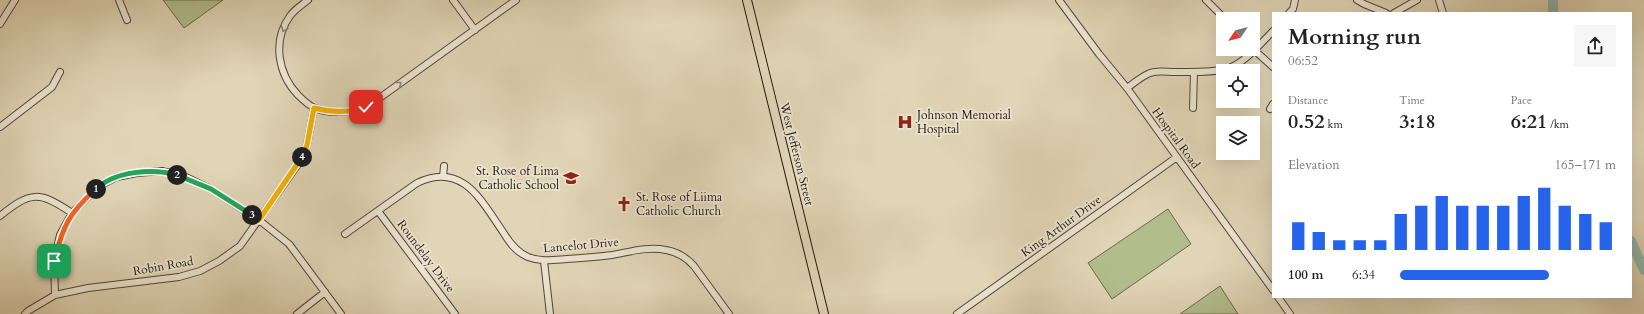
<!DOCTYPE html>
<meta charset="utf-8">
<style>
:root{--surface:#fff;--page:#f6f6f6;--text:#222;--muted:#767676;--accent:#2563eb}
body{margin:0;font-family:Cardo,serif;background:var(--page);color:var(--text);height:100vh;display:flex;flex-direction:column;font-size:15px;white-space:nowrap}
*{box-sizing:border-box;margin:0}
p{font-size:13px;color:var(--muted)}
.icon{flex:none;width:22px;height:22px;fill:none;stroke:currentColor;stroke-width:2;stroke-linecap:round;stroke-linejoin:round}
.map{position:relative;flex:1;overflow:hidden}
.drawer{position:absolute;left:1272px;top:12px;width:360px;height:286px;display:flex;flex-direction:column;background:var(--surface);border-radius:0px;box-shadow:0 4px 16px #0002}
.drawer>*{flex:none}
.needle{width:26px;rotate:235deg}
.fabs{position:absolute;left:1216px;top:12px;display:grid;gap:8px}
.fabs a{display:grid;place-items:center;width:44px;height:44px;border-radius:0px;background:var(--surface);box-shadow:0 4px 16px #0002;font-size:20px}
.pin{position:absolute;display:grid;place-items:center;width:34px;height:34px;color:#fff;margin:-17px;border-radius:8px;box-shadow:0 2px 6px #0006}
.km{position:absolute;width:20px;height:20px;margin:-10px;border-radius:50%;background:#222;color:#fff;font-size:11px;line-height:20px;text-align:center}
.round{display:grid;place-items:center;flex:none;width:42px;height:42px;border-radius:0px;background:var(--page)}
.headline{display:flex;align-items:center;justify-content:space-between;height:68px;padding:0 16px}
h1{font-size:22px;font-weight:700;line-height:30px}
.figures{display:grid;grid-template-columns:repeat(3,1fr);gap:6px;height:68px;padding:4px 16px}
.figures div{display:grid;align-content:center}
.figures b{font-size:20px;font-weight:700}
.figures small{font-size:11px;font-weight:400}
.figures p{font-size:11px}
.chart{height:112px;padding:8px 16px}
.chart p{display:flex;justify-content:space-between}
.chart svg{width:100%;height:72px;margin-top:4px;stroke:var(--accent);stroke-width:6}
ul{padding:0 16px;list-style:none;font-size:13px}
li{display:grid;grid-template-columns:64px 48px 1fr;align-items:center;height:30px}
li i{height:10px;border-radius:5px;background:var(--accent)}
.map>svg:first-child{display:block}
</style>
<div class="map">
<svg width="1644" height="314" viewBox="0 0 1644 314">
<rect width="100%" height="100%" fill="#e0d5b6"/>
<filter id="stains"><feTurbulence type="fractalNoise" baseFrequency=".005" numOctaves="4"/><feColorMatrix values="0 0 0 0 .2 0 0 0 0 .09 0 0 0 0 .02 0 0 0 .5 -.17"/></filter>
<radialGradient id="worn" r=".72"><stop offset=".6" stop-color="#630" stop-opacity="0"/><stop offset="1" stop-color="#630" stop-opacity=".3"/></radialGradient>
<!-- green -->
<path fill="#b2bd8e" stroke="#6a6a4e" d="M163,0H223L184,28Z
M1168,209L1191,244L1112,299L1088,263Z
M1220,286L1238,314H1180Z"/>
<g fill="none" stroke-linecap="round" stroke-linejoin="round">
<!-- river -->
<path stroke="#94b8b1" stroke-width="10" d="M1553,0V13
M1631,241L1644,270"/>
<defs>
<path id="minor" d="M119,0L127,20
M308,0C302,5 295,9 290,16C272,41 278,74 298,95C303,100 309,106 315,108C334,116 357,111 374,102L516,0
M453,0L475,30
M1059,0L1099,54L1127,88L1273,290
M1206,0L1225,19
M1357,0L1364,4L1386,13
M1439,0L1443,13
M1289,13L1293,9L1295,0
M1394,13L1417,0
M0,24L15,0
M1253,49L1273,67
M1127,88C1134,83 1142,76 1150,73C1158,70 1167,72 1175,72C1191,72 1210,73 1226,69C1243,65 1261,43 1273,31
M1193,108L1194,72
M1270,109L1273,104
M0,127L52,87L60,72
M443,177L444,166
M378,211L455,314
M0,216C31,191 39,191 72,213
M345,234L417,183C462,161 481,200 503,232C509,242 516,252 528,257C541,262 553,260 567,259C582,258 597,257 612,255C629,252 648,246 666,250C677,252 687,258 694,266L729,314
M544,261L550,314
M55,295L54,261L60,235L72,213L99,186L117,177L137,173L163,171L186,177L211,189L259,220L289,244L341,314
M1278,297L1290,314
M25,314L28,311L55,295L88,288L179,277L200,271L219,261L240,246L299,163L307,145L314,108
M297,314L325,292
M957,314L1177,157"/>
<path id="major" d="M747,0L824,314"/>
</defs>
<!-- minor casing -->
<use href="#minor" stroke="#524737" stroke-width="8"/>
<!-- major casing -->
<use href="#major" stroke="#22180d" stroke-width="10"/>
<!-- minor -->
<use href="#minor" stroke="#ebe4d0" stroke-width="6"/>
<!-- major -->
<use href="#major" stroke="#e0d5b6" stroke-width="8"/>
</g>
<!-- one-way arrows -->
<defs><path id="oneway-chevron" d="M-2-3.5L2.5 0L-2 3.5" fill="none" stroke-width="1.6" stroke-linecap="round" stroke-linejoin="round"/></defs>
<g stroke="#918878">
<use href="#oneway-chevron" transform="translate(284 29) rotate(111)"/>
<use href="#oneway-chevron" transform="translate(399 84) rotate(-36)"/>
</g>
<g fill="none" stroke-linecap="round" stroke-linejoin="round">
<defs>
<path id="split-1" d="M54,261C63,226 69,213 96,189"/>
<path id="split-2" d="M96,189C115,171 153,168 177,175"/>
<path id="split-3" d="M177,175L211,189L252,215"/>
<path id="split-4" d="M252,215L259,220L302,157"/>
<path id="split-5" d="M302,157L307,145L314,108C332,113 348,113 366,107"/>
</defs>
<!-- split-1 casing -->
<use href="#split-1" stroke="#fff" stroke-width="8"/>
<!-- split-2 casing -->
<use href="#split-2" stroke="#fff" stroke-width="8"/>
<!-- split-3 casing -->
<use href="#split-3" stroke="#fff" stroke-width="8"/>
<!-- split-4 casing -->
<use href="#split-4" stroke="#fff" stroke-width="8"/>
<!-- split-5 casing -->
<use href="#split-5" stroke="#fff" stroke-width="8"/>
<!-- split-1 -->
<use href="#split-1" stroke="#f0652b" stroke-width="5"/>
<!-- split-2 -->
<use href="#split-2" stroke="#22a559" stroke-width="5"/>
<!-- split-3 -->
<use href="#split-3" stroke="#22a559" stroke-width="5"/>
<!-- split-4 -->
<use href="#split-4" stroke="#f5b400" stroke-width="5"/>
<!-- split-5 -->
<use href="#split-5" stroke="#f5b400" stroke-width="5"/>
</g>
<!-- icons -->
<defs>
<symbol id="hospital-bare" viewBox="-9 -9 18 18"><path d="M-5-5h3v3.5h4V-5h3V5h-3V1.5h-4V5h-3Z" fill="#8f2418" stroke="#ebe4d0" stroke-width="2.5" paint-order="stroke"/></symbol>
<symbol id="school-bare" viewBox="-9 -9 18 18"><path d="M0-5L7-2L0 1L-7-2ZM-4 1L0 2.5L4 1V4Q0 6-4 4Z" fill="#8f2418" stroke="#ebe4d0" stroke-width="2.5" paint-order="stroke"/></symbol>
<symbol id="church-bare" viewBox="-9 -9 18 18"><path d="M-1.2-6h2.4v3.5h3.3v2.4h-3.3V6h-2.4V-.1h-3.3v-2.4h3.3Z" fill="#8f2418" stroke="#ebe4d0" stroke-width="2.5" paint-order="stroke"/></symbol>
</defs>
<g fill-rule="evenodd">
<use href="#hospital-bare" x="894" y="111" width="22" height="22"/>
<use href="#school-bare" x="560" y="167" width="22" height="22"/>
<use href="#church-bare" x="613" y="193" width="22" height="22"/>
</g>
<g text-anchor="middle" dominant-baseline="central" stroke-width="3.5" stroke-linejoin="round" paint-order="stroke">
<!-- poi labels -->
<g font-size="12" fill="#22180d" stroke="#ebe4d0" text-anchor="start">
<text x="917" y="115">Johnson Memorial<tspan x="917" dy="14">Hospital</tspan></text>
<text x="559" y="171" text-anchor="end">St. Rose of Lima<tspan x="559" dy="14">Catholic School</tspan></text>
<text x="636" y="197">St. Rose of Liima<tspan x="636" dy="14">Catholic Church</tspan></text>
</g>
<!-- street labels -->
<g font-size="12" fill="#22180d" stroke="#ebe4d0">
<text transform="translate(1176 138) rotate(54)">Hospital Road</text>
<text transform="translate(797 154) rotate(76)">West Jefferson Street</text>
<text transform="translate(1061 226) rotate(-36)">King Arthur Drive</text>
<text transform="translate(581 245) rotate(-5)">Lancelot Drive</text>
<text transform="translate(426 256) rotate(53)">Roundelay Drive</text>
<text transform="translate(163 266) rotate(-10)">Robin Road</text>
</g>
</g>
<rect width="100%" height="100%" filter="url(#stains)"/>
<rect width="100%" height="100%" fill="url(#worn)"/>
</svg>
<div class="fabs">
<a><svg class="needle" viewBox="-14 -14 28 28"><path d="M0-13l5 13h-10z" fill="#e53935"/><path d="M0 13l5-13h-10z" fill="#767676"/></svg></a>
<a><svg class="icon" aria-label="locate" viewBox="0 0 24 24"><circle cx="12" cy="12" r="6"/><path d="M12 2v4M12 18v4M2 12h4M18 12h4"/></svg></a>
<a><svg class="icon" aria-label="layers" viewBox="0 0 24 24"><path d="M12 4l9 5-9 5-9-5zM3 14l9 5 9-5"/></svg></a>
</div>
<div class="pin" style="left:54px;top:261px;background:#1e9e55"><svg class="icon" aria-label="arrive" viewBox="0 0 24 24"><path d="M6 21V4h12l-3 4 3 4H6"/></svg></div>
<div class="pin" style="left:366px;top:107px;background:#d93025"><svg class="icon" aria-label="check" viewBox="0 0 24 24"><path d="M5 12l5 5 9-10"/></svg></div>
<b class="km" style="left:96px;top:189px">1</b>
<b class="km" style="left:177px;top:175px">2</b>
<b class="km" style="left:252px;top:215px">3</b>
<b class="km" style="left:302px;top:157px">4</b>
<section class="drawer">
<div class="headline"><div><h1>Morning run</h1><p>06:52</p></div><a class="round"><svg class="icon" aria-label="share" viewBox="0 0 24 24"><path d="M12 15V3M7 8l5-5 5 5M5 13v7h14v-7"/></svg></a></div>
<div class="figures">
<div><p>Distance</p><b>0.52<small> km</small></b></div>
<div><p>Time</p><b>3:18</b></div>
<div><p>Pace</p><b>6:21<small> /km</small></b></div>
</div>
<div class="chart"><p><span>Elevation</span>165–171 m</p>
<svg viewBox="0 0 160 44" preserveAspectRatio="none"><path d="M5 44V27M15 44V33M25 44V38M35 44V38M45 44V38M55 44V22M65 44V17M75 44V11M85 44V17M95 44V17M105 44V17M115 44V11M125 44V6M135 44V17M145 44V22M155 44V27"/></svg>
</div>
<ul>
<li><b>100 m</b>6:34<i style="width:69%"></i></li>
</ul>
</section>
</div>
